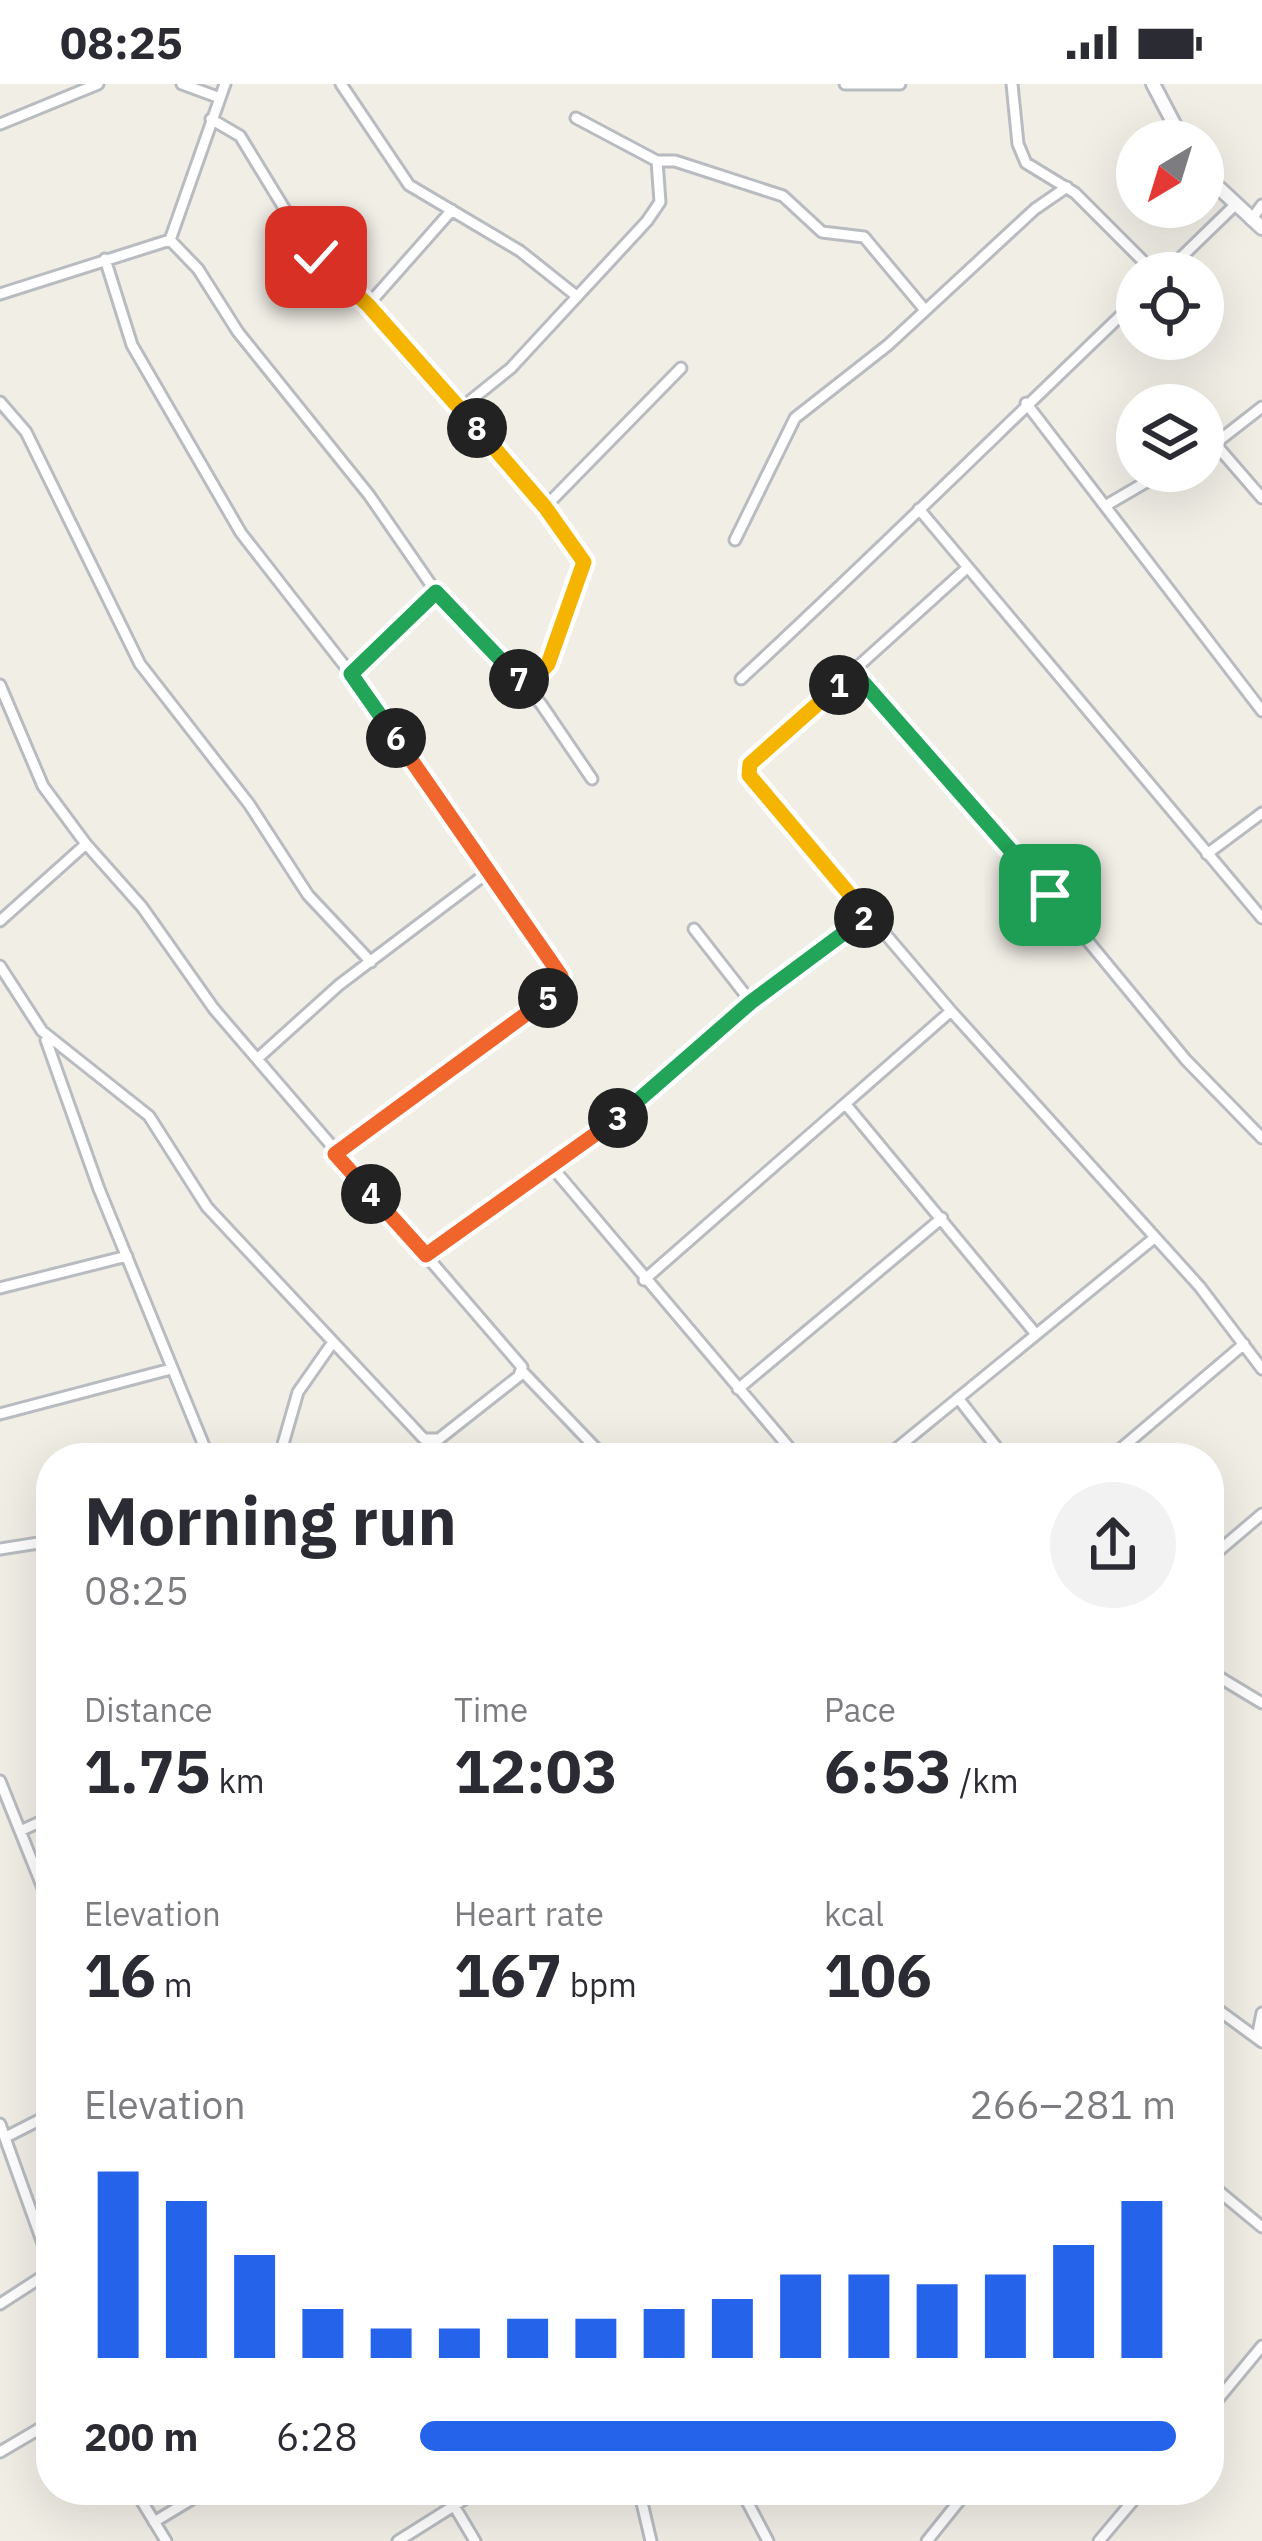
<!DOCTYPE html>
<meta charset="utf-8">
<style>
:root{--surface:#fff;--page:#f2f2f3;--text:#2b2b33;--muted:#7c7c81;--accent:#2563eb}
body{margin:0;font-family:"IBM Plex Sans",sans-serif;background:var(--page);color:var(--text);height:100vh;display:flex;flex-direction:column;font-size:45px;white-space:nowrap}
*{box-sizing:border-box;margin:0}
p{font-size:39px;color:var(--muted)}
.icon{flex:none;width:66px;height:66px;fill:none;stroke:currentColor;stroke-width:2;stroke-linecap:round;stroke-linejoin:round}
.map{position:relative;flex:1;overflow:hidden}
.details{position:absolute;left:36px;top:1359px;width:1188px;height:1062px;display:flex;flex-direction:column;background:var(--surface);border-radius:48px;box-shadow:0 12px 48px #0002}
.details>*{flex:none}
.needle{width:78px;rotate:218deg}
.tools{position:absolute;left:1116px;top:36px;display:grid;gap:24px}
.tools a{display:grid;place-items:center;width:108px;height:108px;border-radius:50%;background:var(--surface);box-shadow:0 12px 48px #0002;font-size:60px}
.pin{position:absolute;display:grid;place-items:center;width:102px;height:102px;color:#fff;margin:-51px;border-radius:24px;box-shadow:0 6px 18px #0006}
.km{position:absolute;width:60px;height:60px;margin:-30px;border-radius:50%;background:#222;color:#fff;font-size:33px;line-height:60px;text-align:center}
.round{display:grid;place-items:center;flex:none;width:126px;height:126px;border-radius:63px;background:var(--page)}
.overview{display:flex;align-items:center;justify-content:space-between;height:204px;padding:0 48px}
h1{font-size:66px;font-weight:700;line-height:90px}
.figures{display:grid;grid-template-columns:repeat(3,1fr);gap:18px;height:204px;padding:12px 48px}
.figures div{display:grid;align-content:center}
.figures b{font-size:60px;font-weight:700}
.figures small{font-size:33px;font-weight:400}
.figures p{font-size:33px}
.chart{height:336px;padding:24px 48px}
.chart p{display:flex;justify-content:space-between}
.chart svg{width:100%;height:216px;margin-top:12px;stroke:var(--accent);stroke-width:6}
ul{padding:0 48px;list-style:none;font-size:39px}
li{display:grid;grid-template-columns:192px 144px 1fr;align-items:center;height:90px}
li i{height:30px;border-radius:15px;background:var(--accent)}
.status{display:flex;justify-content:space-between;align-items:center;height:84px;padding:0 60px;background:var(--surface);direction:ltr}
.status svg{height:33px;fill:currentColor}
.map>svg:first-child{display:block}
</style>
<div class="status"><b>08:25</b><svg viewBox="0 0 49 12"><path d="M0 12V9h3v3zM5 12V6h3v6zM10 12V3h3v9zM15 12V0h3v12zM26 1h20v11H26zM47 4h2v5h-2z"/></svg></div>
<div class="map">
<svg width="1262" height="2457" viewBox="0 0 1262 2457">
<rect width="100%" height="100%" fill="#f1eee6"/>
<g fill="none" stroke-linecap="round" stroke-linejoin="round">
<defs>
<path id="street" d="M182,0L220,14
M341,0L409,101L520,167L574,210
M845,0H900
M1012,0L1018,60L1026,79L1075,109L1155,189
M576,34L657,77H675L783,112L822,148L864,153L925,226
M211,35L240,52L309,165L482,349L582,472L548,580L532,597L517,595
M0,40L98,0
M1251,136L1262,121
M170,156L198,185L238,248L369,411L436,508L541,620L592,695
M105,175L132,261L241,449L351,590L563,898L552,911L335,1070
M1165,189L1234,122
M0,210L170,156L225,0
M368,221L452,126
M0,318L26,348L140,580L249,720L308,811L371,878
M1026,319L1262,627
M460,325L511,284L647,137L660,118L657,77
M1217,362L1262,414
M1203,369L1262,323
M1105,422L1165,387
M545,423L681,284
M919,425L1262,834
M735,456L795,334L888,261L1035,125L1067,103
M967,484L750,680L749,690L951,927L1200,1203L1262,1285
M854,588L1050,811L1186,976L1262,1054
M351,590L436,508
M741,595C875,471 1005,342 1137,216
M0,601L43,702L86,760L142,823L214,925L522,1283L519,1292L439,1355H424L207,1123L149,1032L42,947L0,882
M1207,770L1262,729
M0,837L86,760
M694,845L751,918
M46,956L99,1105L209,1374
M257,975L339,901L487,789
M848,1023L1035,1249
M552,1083L798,1374
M426,1171L596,1053L751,918L867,831
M644,1196L951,927
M0,1204L127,1172
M522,1287L605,1374
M738,1305L942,1134
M958,1314L1005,1374
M0,1330L171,1285
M279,1374L298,1308L333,1258
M885,1374L1153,1155
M1110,1374L1244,1260
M44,1460L51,1478
M0,1465L51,1457
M1209,1475L1262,1430
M1209,1587L1262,1619
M0,1697L51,1824
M20,1747L51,1733
M1209,1919L1262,1958
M1257,1954L1262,1929
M0,2040L51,2182
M6,2053L51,2030
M1209,2099L1262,2143
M0,2220L51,2187
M1209,2326L1262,2262
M0,2368L51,2338
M135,2406L166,2457
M639,2406L651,2457
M741,2406L768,2457
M453,2420L475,2457
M154,2438L207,2406
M398,2457L479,2406
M927,2457L968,2406
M1099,2457L1142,2406"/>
<path id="secondary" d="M1153,0L1183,57
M1203,89L1262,144"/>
</defs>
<!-- street casing -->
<use href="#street" stroke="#b8bcc0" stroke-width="15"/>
<!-- secondary casing -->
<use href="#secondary" stroke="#b9bdc3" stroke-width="18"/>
<!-- street -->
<use href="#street" stroke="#fff" stroke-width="9"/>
<!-- secondary -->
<use href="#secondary" stroke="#fff" stroke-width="12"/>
</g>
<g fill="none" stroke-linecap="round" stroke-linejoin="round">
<defs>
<path id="split-1" d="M839,601L854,588L1050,811"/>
<path id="split-2" d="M839,601L750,680L749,691L867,831L864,834"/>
<path id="split-3" d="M618,1034L751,918L864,834"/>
<path id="split-4" d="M371,1110L426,1171L618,1034"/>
<path id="split-5" d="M371,1110L335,1070L548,914"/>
<path id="split-6" d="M396,654L561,892L557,907L548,914"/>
<path id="split-7" d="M396,654L351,590L436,508L519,595"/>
<path id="split-8" d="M477,344L545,423L584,478L548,580L532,597L519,595"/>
<path id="split-9" d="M316,173L368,221L477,344"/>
</defs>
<!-- split-1 casing -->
<use href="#split-1" stroke="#fff" stroke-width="24"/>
<!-- split-2 casing -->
<use href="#split-2" stroke="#fff" stroke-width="24"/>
<!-- split-3 casing -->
<use href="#split-3" stroke="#fff" stroke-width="24"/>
<!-- split-4 casing -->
<use href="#split-4" stroke="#fff" stroke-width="24"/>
<!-- split-5 casing -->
<use href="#split-5" stroke="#fff" stroke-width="24"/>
<!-- split-6 casing -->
<use href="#split-6" stroke="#fff" stroke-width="24"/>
<!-- split-7 casing -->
<use href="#split-7" stroke="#fff" stroke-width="24"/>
<!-- split-8 casing -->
<use href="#split-8" stroke="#fff" stroke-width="24"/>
<!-- split-9 casing -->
<use href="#split-9" stroke="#fff" stroke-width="24"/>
<!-- split-1 -->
<use href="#split-1" stroke="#22a559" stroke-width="15"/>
<!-- split-2 -->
<use href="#split-2" stroke="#f5b400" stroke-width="15"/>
<!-- split-3 -->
<use href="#split-3" stroke="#22a559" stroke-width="15"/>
<!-- split-4 -->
<use href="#split-4" stroke="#f0652b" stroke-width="15"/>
<!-- split-5 -->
<use href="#split-5" stroke="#f0652b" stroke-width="15"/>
<!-- split-6 -->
<use href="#split-6" stroke="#f0652b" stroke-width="15"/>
<!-- split-7 -->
<use href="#split-7" stroke="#22a559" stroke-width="15"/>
<!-- split-8 -->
<use href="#split-8" stroke="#f5b400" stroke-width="15"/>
<!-- split-9 -->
<use href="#split-9" stroke="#f5b400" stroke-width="15"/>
</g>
</svg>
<div class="tools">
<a><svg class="needle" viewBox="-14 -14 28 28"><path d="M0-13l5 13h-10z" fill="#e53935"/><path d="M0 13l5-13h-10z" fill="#7c7c81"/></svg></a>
<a><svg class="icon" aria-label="locate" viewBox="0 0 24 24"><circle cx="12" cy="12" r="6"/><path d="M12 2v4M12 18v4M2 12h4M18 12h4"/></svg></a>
<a><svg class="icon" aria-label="layers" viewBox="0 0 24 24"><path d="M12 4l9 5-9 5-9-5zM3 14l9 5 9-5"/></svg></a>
</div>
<div class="pin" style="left:1050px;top:811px;background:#1e9e55"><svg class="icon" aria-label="arrive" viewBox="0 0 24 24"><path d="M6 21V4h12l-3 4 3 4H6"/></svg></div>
<div class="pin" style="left:316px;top:173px;background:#d93025"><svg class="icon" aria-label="check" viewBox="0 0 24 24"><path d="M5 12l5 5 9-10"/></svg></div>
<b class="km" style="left:839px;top:601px">1</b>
<b class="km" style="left:864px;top:834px">2</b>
<b class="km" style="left:618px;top:1034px">3</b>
<b class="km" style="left:371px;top:1110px">4</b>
<b class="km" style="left:548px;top:914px">5</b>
<b class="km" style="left:396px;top:654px">6</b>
<b class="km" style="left:519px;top:595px">7</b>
<b class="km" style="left:477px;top:344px">8</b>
<section class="details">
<div class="overview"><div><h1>Morning run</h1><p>08:25</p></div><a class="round"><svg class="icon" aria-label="share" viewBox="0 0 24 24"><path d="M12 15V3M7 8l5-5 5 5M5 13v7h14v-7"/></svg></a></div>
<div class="figures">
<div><p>Distance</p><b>1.75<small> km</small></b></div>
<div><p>Time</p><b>12:03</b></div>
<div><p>Pace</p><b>6:53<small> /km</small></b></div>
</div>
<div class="figures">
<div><p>Elevation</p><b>16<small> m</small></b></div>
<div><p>Heart rate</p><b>167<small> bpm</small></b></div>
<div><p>kcal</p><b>106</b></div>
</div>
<div class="chart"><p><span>Elevation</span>266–281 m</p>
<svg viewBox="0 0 160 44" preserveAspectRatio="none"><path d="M5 44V6M15 44V12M25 44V23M35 44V34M45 44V38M55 44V38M65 44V36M75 44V36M85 44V34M95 44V32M105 44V27M115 44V27M125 44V29M135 44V27M145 44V21M155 44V12"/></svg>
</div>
<ul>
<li><b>200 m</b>6:28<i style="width:100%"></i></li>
</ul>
</section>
</div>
